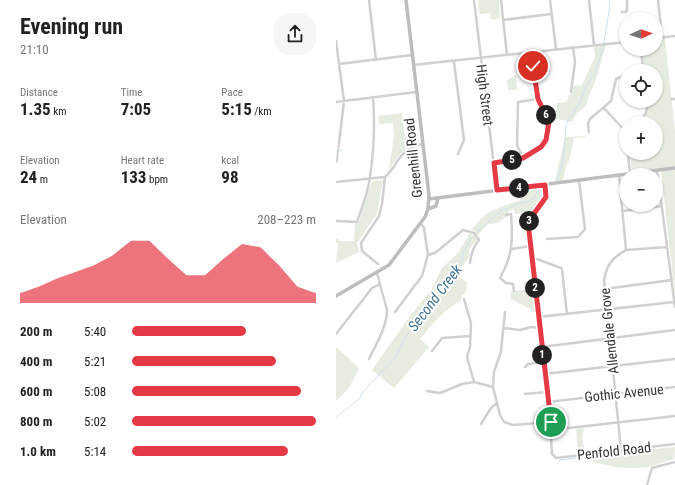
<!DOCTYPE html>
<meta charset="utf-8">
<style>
:root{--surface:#fff;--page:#f6f6f6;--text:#222;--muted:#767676;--accent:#e63946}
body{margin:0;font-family:"Roboto Condensed",sans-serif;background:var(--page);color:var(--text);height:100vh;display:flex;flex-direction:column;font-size:15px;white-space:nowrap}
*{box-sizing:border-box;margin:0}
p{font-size:13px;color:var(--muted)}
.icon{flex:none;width:22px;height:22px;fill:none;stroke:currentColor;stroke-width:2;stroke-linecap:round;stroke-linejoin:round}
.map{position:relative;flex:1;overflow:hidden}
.details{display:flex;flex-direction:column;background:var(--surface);width:336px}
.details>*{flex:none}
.needle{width:26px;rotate:87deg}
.controls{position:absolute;left:283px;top:12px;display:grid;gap:8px}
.controls a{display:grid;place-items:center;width:44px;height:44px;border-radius:50%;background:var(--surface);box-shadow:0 1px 3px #0004;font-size:20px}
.pin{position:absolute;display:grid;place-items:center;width:34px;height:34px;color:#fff;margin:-17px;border:2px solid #fff;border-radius:50%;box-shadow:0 1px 4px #0007}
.km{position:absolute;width:20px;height:20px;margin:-10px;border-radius:50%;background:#222;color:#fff;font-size:11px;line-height:20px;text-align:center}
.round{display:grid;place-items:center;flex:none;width:42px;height:42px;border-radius:16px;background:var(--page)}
.summary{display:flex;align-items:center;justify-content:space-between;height:68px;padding:0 20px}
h1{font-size:22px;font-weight:700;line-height:30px}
.metrics{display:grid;grid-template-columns:repeat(3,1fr);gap:6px;height:68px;padding:4px 20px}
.metrics div{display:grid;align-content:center}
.metrics b{font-size:17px;font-weight:700}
.metrics small{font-size:11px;font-weight:400}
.metrics p{font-size:11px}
.chart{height:112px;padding:8px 20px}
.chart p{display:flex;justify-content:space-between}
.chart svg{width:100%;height:72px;margin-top:4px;fill:var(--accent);opacity:.7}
ul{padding:0 20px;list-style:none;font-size:13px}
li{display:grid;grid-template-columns:64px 48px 1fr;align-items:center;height:30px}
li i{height:10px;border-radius:5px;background:var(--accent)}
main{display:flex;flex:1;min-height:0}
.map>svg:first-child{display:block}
</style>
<main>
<section class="details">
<div class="summary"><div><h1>Evening run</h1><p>21:10</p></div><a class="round"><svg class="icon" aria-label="share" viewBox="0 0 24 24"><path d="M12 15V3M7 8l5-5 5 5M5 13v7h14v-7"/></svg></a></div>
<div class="metrics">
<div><p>Distance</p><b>1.35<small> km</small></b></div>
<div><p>Time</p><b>7:05</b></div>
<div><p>Pace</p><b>5:15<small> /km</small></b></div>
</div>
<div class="metrics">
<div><p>Elevation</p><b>24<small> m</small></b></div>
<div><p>Heart rate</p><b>133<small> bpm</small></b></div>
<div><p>kcal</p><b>98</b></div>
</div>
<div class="chart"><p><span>Elevation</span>208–223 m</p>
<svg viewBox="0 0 160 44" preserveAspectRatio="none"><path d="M0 44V38L10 34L20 29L30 25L40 21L50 15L60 6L70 6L80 17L90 27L100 27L110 17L120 8L130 10L140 21L150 34L160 38V44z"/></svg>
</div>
<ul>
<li><b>200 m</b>5:40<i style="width:62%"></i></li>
<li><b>400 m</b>5:21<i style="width:78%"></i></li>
<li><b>600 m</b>5:08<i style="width:92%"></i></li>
<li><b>800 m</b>5:02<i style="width:100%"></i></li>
<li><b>1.0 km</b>5:14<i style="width:85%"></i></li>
</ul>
</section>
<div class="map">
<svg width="339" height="485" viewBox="0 0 339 485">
<rect width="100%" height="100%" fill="#fff"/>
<!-- green -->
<path fill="#e6ecdf" d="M142,0H163L164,18L155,20L154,13L143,14Z
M329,38L339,131V167L296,171L294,153H320V123H301C310,116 313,113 312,101H320V71H308L306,49H320V39Z
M270,45L261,76L249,107L241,113L236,122L213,117L210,111L221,110V103L231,102L233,95L236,94L237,86L246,85L259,57L258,47Z
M180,75L181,90H172L171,80Z
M66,113L69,137L81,135L82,143C67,148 62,156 53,170L58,135L57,123L43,124L42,116Z
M250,135V137L238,138L233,162L231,163L227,180L219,181L229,137L250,136Z
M339,169V295L325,171Z
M47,180L41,214L21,243L23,252L0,263L2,244L0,243V238L3,239V241H18L19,224L23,222L36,181Z
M207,188L208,197L190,218L187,219L186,213L179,214L178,210L172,211V215L162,223L152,224L142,235L136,229C140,224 144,219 149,215C153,211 179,201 185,200V191Z
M134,233L141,239L134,248L133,257L120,275L131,282L130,292L125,296V300C108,310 96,324 84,339L93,347L58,388L36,370L74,316L95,290L106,268L122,253Z
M198,281L202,313L175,299V291L188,290V282Z
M0,347L23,368L13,388L0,401Z
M248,428C246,437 246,444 250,453L242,454L240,429Z
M339,447L338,459L308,468H285L257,462V455Z"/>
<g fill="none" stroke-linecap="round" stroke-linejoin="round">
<!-- stream -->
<path stroke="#cfe2ee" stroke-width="1" d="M0,152L6,150
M221,181L227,161L229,143L230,124L244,102L250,86L259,73L267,48L274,5L273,0
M140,233L167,209C173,209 173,207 179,205C192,200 194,205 203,191
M93,306L103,290L126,261L127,253L135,238L138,236
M0,417L23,399L27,392L58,359L71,335L88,316
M222,463L224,460L272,454"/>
<!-- pedestrian -->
<path stroke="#d0d0d0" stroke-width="2" d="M1,160L3,143"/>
<!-- minor -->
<path stroke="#d0d0d0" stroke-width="2.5" d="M33,0L40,60
M138,0L161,191
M165,0L171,55
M214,0L220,49
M253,0L258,45
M322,0L326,37
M286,12H290L291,10V0
M167,20L215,14
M320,38L339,36
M0,41L8,101L3,143
M305,49L307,71
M118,62L128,140L122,154
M3,64L76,55
M77,65L290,42
M235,92L239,62L237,47
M336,99H339
M0,102L80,92
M268,108L289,131
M299,123C309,115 312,115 311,101
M290,130V138
M253,132L252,123L254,119L275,101L280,79L290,75
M292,153L294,174
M187,158L181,145L182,102L202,99
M0,162L1,160
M158,163C182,159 216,156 213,123C212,114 205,106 202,98C197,83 197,67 195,52
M321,170L339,307
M283,175L290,250C276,258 271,264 268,280L285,450
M0,182L49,177
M209,185L210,197L192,222L213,410L216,454L220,458L339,444
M287,211L326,206
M170,215L175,214C177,239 177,255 164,278L170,283L177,284L178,291
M0,221L21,222C26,207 32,193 34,177C38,151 39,124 37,97
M85,224L88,228L92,255L99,253L127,230L138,233L143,240C137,247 135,253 134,263
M211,239L242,237L249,229L243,181
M176,249L194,246
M290,250L331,247
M196,259H201L225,268L226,270L231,314
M42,264L26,251L25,243L43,216L46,204L49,177C53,174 56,169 59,165C65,154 74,146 86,144
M268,289L336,280
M128,299L135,323L134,347L131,357L138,382
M59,312L86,276L92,255
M169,312L165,351L158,372L157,387L164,415L168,422L177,425L215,422
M202,317L338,302
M168,328L184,330L195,327L204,328
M0,334L36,288L44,284
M206,347L339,330
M96,351L106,338L134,336
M33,359C40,344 51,327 51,310L41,273
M189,367L192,364L207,362
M208,374L339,359
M91,391L104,393L126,384L138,382L157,387
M189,394L210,392
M212,402L339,387
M145,424L155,408L161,403
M215,430L339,416
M311,485L316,468L339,462"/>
<!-- secondary -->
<path stroke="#bdbdbd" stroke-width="3.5" d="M93,199L339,168
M92,209L100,206L102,198
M0,296L53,265L89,217L92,209L93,195L70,0"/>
</g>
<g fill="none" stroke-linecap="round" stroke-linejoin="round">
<defs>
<path id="route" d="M197,66L202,99L213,122L210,140L205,147L187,158L158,163L161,190L209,185L210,197L192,222L215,422"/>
</defs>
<!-- route casing -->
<use href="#route" stroke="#fff" stroke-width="8"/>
<!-- route -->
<use href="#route" stroke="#e63946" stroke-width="5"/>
</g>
<g text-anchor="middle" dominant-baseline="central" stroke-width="4" stroke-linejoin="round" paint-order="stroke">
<!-- street labels -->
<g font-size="14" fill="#333" stroke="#fff">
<text transform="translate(149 95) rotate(83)">High Street</text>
<text transform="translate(77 158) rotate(-96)">Greenhill Road</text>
<text transform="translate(273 331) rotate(-96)">Allendale Grove</text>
<text transform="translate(288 393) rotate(-6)">Gothic Avenue</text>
<text transform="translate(278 451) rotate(-6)">Penfold Road</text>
</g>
<!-- water labels -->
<g font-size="15" font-style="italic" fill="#3f7597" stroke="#fff">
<text transform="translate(99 298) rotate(-53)">Second Creek</text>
</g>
</g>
</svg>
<div class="controls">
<a><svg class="needle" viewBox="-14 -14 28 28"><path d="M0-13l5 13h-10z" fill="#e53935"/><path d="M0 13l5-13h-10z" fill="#767676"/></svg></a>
<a><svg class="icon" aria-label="locate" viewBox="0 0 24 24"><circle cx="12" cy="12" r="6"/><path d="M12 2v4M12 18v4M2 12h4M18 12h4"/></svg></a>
<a>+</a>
<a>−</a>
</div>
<div class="pin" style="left:215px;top:422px;background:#1e9e55"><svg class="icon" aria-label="arrive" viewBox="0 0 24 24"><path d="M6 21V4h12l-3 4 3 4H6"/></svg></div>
<div class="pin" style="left:197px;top:66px;background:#d93025"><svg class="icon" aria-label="check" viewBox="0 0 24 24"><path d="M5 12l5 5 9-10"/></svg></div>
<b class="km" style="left:206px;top:355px">1</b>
<b class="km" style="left:199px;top:288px">2</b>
<b class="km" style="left:193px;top:221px">3</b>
<b class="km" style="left:183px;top:188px">4</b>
<b class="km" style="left:176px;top:160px">5</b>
<b class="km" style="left:210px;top:115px">6</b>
</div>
</main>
